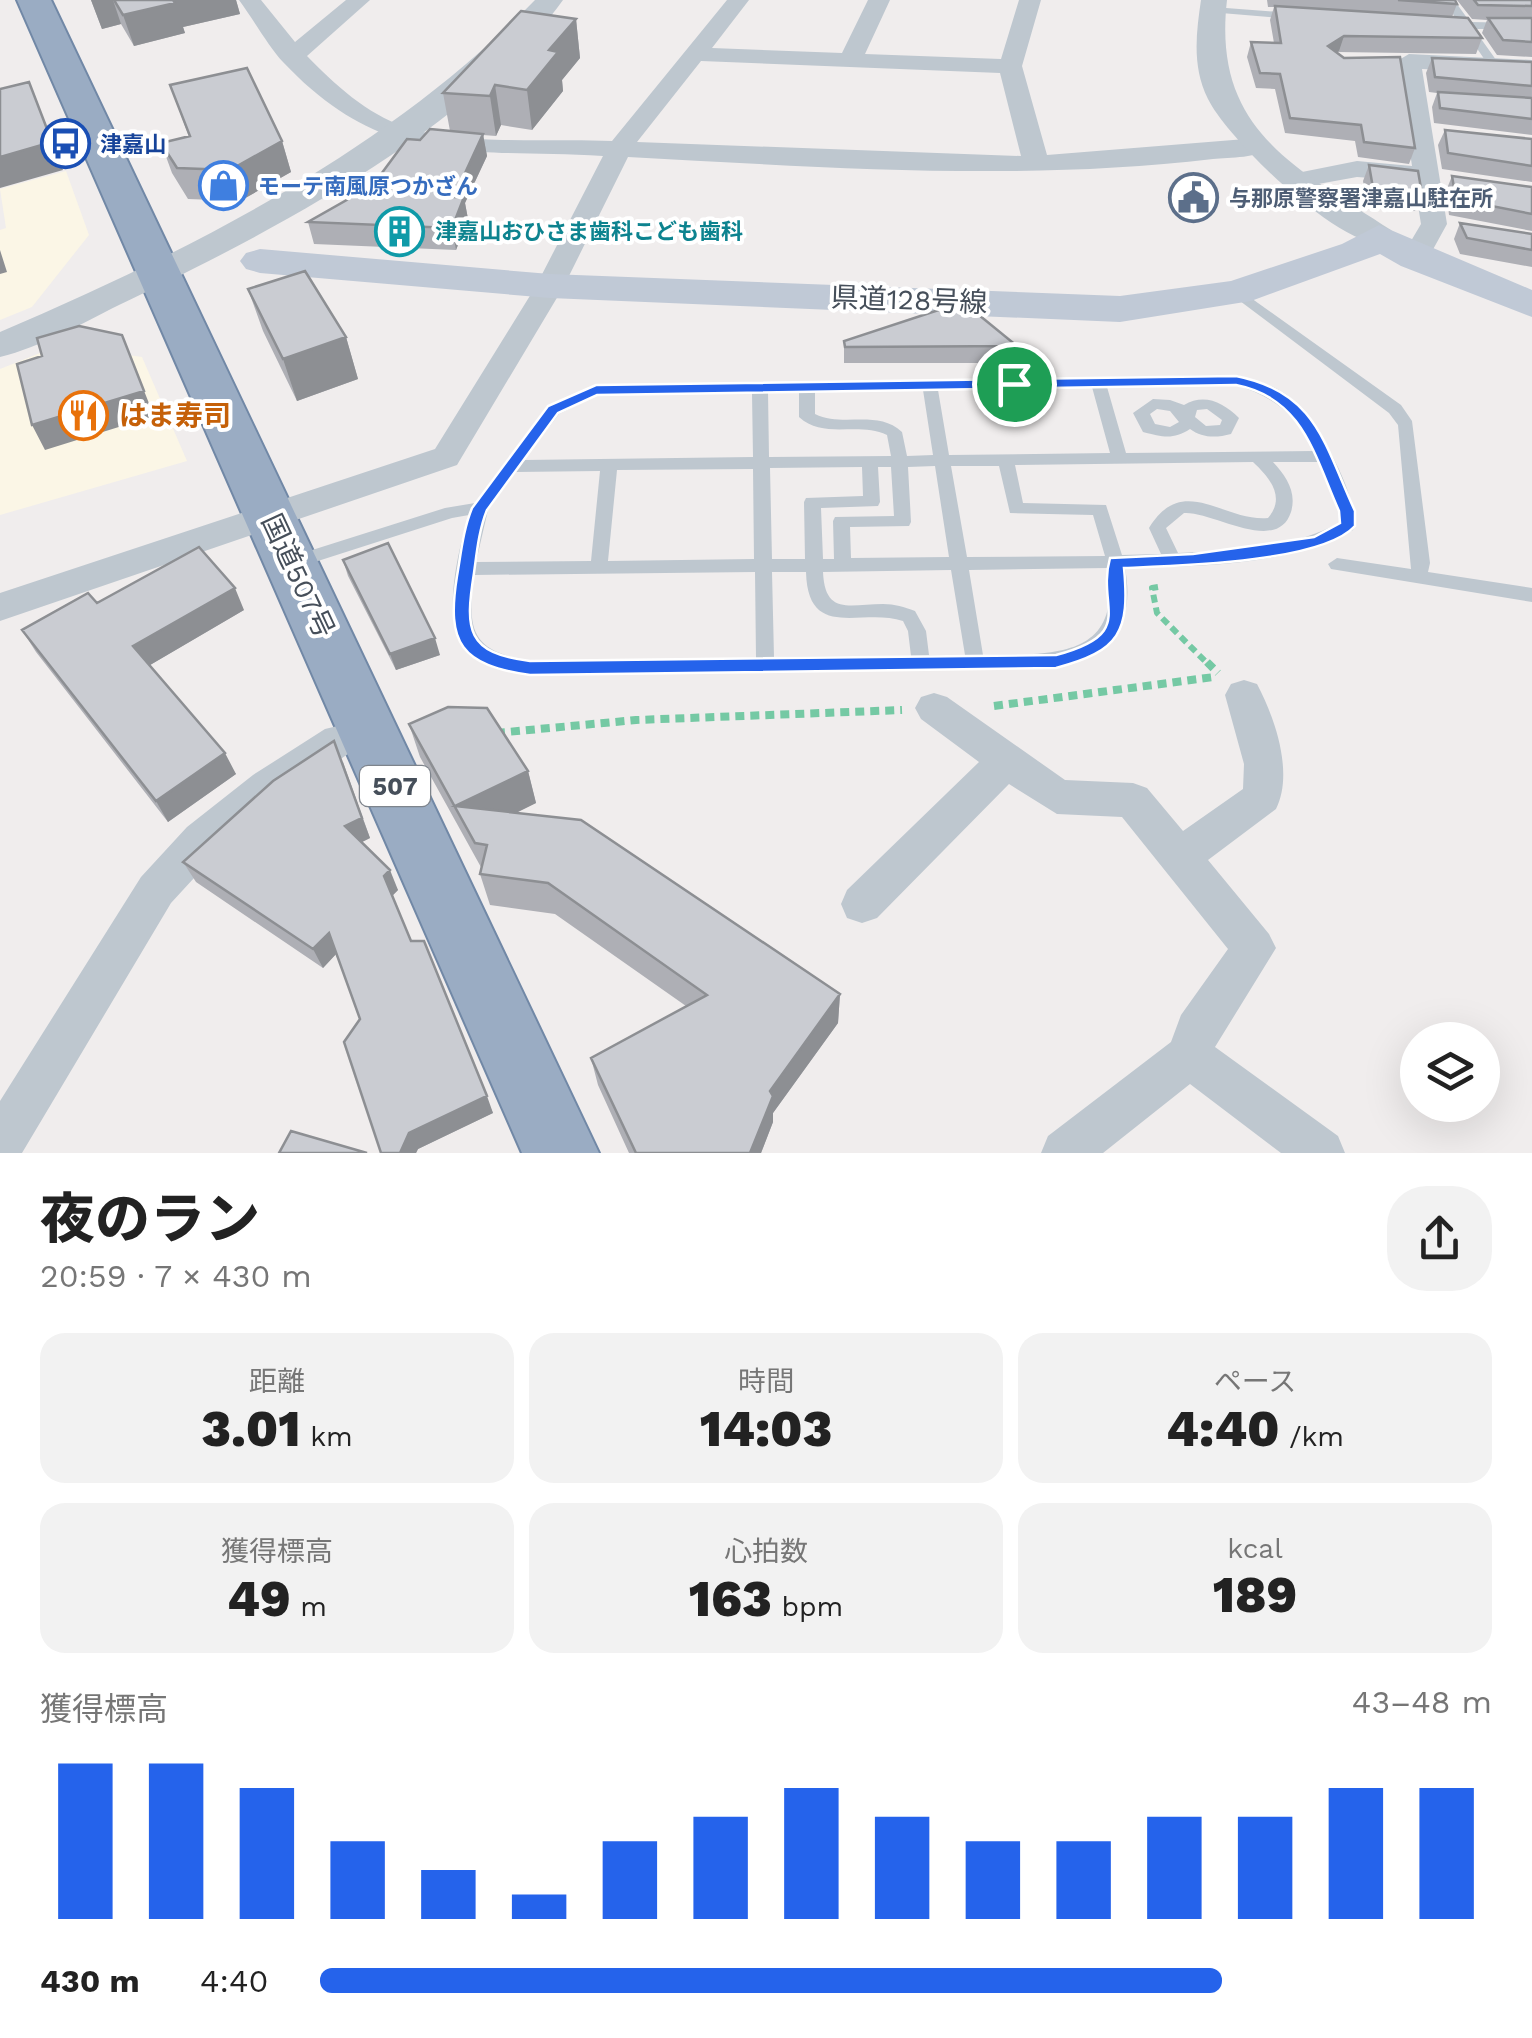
<!DOCTYPE html>
<html lang="ja">
<meta charset="utf-8">
<style>
:root{--surface:#fff;--page:#f2f2f2;--text:#222;--muted:#767676;--accent:#2563eb}
body{margin:0;font-family:"Work Sans","Noto Sans JP",sans-serif;background:var(--page);color:var(--text);height:100vh;display:flex;flex-direction:column;font-size:38px;white-space:nowrap}
*{box-sizing:border-box;margin:0}
p{font-size:32px;color:var(--muted)}
.icon{flex:none;width:55px;height:55px;fill:none;stroke:currentColor;stroke-width:2;stroke-linecap:round;stroke-linejoin:round}
.map{position:relative;height:1153px;overflow:hidden}
.side{display:flex;flex-direction:column;background:var(--surface);flex:1}
.side>*{flex:none}
.buttons{position:absolute;left:1400px;top:1022px;display:grid;gap:20px}
.buttons a{display:grid;place-items:center;width:100px;height:100px;border-radius:50%;background:var(--surface);box-shadow:0 10px 40px #0002;font-size:50px}
.pin{position:absolute;display:grid;place-items:center;width:85px;height:85px;color:#fff;margin:-42px;border:5px solid #fff;border-radius:50%;box-shadow:0 2px 10px #0007}
.round{display:grid;place-items:center;flex:none;width:105px;height:105px;border-radius:40px;background:var(--page)}
.overview{display:flex;align-items:center;justify-content:space-between;height:170px;padding:0 40px}
h1{font-size:55px;font-weight:800;line-height:75px}
.stats{display:grid;grid-template-columns:repeat(3,1fr);gap:15px;height:170px;padding:10px 40px}
.stats div{display:grid;align-content:center;border-radius:25px;background:var(--page);text-align:center}
.stats b{font-size:50px;font-weight:800}
.stats small{font-size:28px;font-weight:400}
.stats p{font-size:28px}
.chart{height:280px;padding:20px 40px}
.chart p{display:flex;justify-content:space-between}
.chart svg{width:100%;height:180px;margin-top:10px;stroke:var(--accent);stroke-width:6}
ul{padding:0 40px;list-style:none;font-size:32px}
li{display:grid;grid-template-columns:160px 120px 1fr;align-items:center;height:75px}
li i{height:25px;border-radius:12px;background:var(--accent)}
.map>svg:first-child{display:block}
</style>
<div class="map">
<svg width="1532" height="1153" viewBox="0 0 1532 1153">
<rect width="100%" height="100%" fill="#f0eded"/>
<!-- commercial -->
<path fill="#fbf6e6" d="M66,171L89,235L32,307L0,320V230L6,228L0,189Z
M60,345L142,357L187,461L0,515V369Z"/>
<g fill="none" stroke-linecap="round" stroke-linejoin="round">
<defs>
<path id="trunk" d="M17,0H51L599,1153H522Z"/>
</defs>
<!-- trunk casing -->
<use href="#trunk" stroke="#7188a6" stroke-width="4"/>
<!-- path-far1 -->
<path stroke="#75c9a4" stroke-width="6" stroke-dasharray="8 5" stroke-linecap="butt" d="M1158,587L1152,588L1157,613L1209,665"/>
<!-- path -->
<path stroke="#75c9a4" stroke-width="8" stroke-dasharray="9 6" stroke-linecap="butt" d="M1207,662L1218,673
M994,706L1214,677
M496,733L636,720L902,710"/>
<!-- service -->
<path fill="#bec7cf" fill-rule="evenodd" d="M1444,0H1454L1470,22L1532,23V29H1474L1499,64L1489,66L1463,28L1447,25L1458,22Z
M1213,7L1292,13L1298,16L1292,19L1209,12L1208,10Z
M1237,288L1401,405L1412,421L1430,563L1428,572L1532,588V602L1331,569L1328,564L1337,558L1411,569L1398,425L1389,413L1232,295V289Z
M1236,375C1254,380 1272,384 1287,395C1313,412 1363,501 1353,530C1285,567 1200,566 1125,568C1136,628 1109,651 1056,668L530,675C511,672 487,669 471,656C438,630 458,550 469,515L452,518L293,569L284,563L287,558L445,508L475,503L547,406L596,385ZM1235,385C1273,396 1297,415 1314,451L1126,453L1107,387ZM1092,387L1110,453L949,455L938,390ZM923,390L933,455L907,456L902,432C877,409 843,428 815,414V392ZM768,392H799V417C824,440 858,421 887,435L891,456L769,457ZM752,393L753,457L524,460L559,414L598,395ZM1253,462C1270,478 1286,497 1268,518C1223,522 1183,472 1149,528L1161,554L1122,555L1106,505L1023,503L1015,465ZM1273,462H1318L1339,511V523C1290,549 1232,551 1178,553L1166,528L1184,513C1213,511 1277,555 1291,512C1297,492 1286,476 1273,462ZM935,466L949,557L851,558L850,527L909,526L911,522L908,467ZM951,466H999L1010,513L1093,515L1105,556L967,557ZM862,467L863,496L806,498L804,502L805,559H772L770,468ZM878,467H891L894,516L835,517L833,521L834,559H823L821,508L878,506L880,502ZM753,469L754,559L608,561L617,470ZM600,471L591,561L476,562L488,510L516,472ZM1107,568C1124,661 1048,654 983,655L969,570ZM951,570L965,655H929L926,631L915,611C904,607 895,604 883,604C850,604 825,616 823,572ZM755,572L756,658L530,661C471,651 467,631 474,575ZM772,572H806C808,642 862,607 903,621L908,631L911,656L774,657Z
M1153,399L1170,400L1184,405C1204,393 1223,402 1239,418L1231,434C1216,438 1202,438 1190,429C1173,440 1163,437 1143,432L1133,413ZM1157,409L1170,411L1179,422L1170,427L1155,424L1150,414ZM1207,409L1222,420L1220,425L1206,426L1195,417L1197,410Z"/>
<!-- minor -->
<path fill="#bec7cf" fill-rule="evenodd" d="M239,0H261L295,42L346,0H370L307,56C334,84 367,114 405,127C459,146 554,138 612,141L727,0H749L712,48L842,53L868,0H890L865,54L1001,59L1019,0H1041L1022,66L1047,155L1258,138L1271,146C1259,159 1230,157 1213,159C1019,182 822,167 628,157L564,286L457,465L0,621V593L435,449L536,286L603,156C468,148 385,170 283,62C269,47 253,19 239,0ZM701,61L1000,73L1021,156L637,142Z
M1409,54L1532,60V74L1422,69L1447,224L1425,264L1415,266L1401,258L1421,224L1414,181L1357,177L1296,188L1283,180L1287,175L1357,161L1412,166L1397,61Z
M1244,680L1257,684C1275,718 1294,773 1276,809L1208,860L1269,934L1276,948L1215,1047L1338,1136L1345,1153H1281L1190,1084L1103,1153H1041L1048,1136L1171,1042L1181,1015L1228,949L1122,817L1057,814L1009,784L877,918L862,923L847,918L841,904L847,890L979,762L921,719L915,708L921,697L934,693L947,697L1065,780L1133,783L1147,788L1183,831L1243,789L1244,764L1225,695L1231,684Z
M371,718L385,723L390,734L385,745L348,754L281,799L217,853L171,903L22,1153H0V1101L141,877L187,827L253,775L325,729Z"/>
<!-- tertiary -->
<path fill="#bec7cf" fill-rule="evenodd" d="M535,0H563C471,129 261,238 119,305C81,324 41,347 0,357V332C194,249 386,152 535,0Z
M1201,0H1227C1212,130 1295,167 1391,230L1396,237L1391,244C1346,255 1228,140 1208,99C1192,67 1196,34 1201,0Z"/>
<!-- secondary -->
<path fill="#c0c9d6" fill-rule="evenodd" d="M1379,225L1532,290V317L1401,266L1380,254L1251,301L1120,322L550,298L260,273L246,269L240,261L246,253L260,249L550,274L1120,296L1231,281L1342,244Z"/>
<!-- trunk -->
<use href="#trunk" fill="#9aacc3" fill-rule="evenodd"/>
</g>
<!-- wall -->
<path fill="#aeafb5" d="M91,0H236L240,14L183,27L185,33L134,46L121,24L102,29Z
M1267,0H1455L1457,4L1452,17L1482,38L1476,54L1337,52L1415,148L1409,164L1358,157L1355,141L1285,133L1275,89L1256,88L1247,57L1251,42L1274,43L1270,20L1274,7H1268Z
M1457,0H1532V57L1497,55L1482,33L1487,20L1472,19Z
M576,19L580,58L562,80L563,91L532,130L501,125L496,136L483,135L487,156L465,203L468,219L456,250L314,244L308,222L373,185L420,140L450,131L443,93Z
M1432,58L1532,62V135L1434,123L1432,107L1437,93L1429,92L1426,73Z
M170,85L282,141L291,172L240,201L188,199L172,173L161,143L189,137Z
M1445,130L1532,139V182L1442,169L1438,145Z
M1369,165L1422,194L1415,211L1367,204L1363,181Z
M1452,176L1532,187V231L1449,215L1446,191Z
M1460,223L1532,234V267L1460,254L1454,239Z
M248,289L346,337L358,379L297,401L263,331Z
M844,341L1017,346L1014,363H844Z
M343,560L440,655L396,670L348,576Z
M97,603L244,610L150,665L236,774L168,822L36,652L22,630Z
M409,724L528,771L536,803L516,813L840,994L838,1023L773,1113V1122L761,1153H629L598,1085L591,1058L686,1006L555,914L490,905L480,874L482,869L420,757Z
M343,762L370,838L362,842L398,890L392,896L411,941L493,1113L418,1149L416,1153H381L360,1019L336,954L323,968L196,882L183,862Z"/>
<!-- shaded-wall -->
<path fill="#8d8f93" d="M91,0H113L121,24L102,29Z
M172,0H236L240,14L183,27L185,33L134,46L123,15Z
M576,19L580,58L562,80L563,91L532,130L527,90L549,50Z
M1344,36L1339,51L1323,61L1328,46Z
M29,82L63,170L0,188V157Z
M495,85L501,125L496,136L490,96Z
M483,134L487,156L465,203L468,219L456,250L452,228L454,197Z
M282,141L291,172L240,201L230,170Z
M0,250L7,272L0,274Z
M122,335L154,416L45,450L32,425Z
M346,337L358,379L297,401L283,359Z
M235,588L244,610L145,668L133,646Z
M435,638L440,655L396,670L390,654Z
M334,741L370,838L354,846L345,826Z
M225,753L236,774L168,822L156,801Z
M528,771L536,803L471,835L455,806Z
M390,870L398,890L392,896L384,876Z
M329,933L338,952L323,968L313,949Z
M840,994L838,1023L773,1113V1122L761,1153H750L770,1091Z
M487,1096L493,1113L418,1149L416,1153H400L409,1133Z"/>
<!-- building -->
<path fill="#caccd2" stroke="#8d8f93" stroke-width="2.5" d="M114,0H173L175,3L123,15Z
M1398,0H1455L1457,4Z
M1474,0H1532V6L1478,5Z
M1275,6L1468,18L1482,38L1344,36L1328,46L1344,58L1400,57L1415,148L1364,142L1361,125L1290,118L1280,74L1260,73L1251,42L1281,43Z
M521,11L576,19L549,50L558,52L527,90L495,85L490,96L443,93Z
M1488,18H1532V42L1503,40Z
M1432,58L1532,62V86L1435,77Z
M247,68L282,141L230,170L177,168L161,143L190,136L170,85Z
M29,82L52,142L0,157V89Z
M1438,92L1532,98V119L1440,108Z
M430,129L483,134L454,197H464L452,228L308,222L373,185L407,139L420,140Z
M1445,130L1532,139V166L1448,153Z
M1369,165L1418,171L1422,194L1373,188Z
M1452,176L1532,187V214L1456,199Z
M1460,223L1532,234V250L1467,238Z
M305,271L346,337L283,359L248,289Z
M963,302L1017,346L845,347L844,341Z
M79,326L122,335L144,391L32,425L17,364L42,356L37,338Z
M388,543L435,638L390,654L343,560Z
M199,547L235,588L133,646L225,753L156,801L22,630L88,593L97,603Z
M448,707L487,708L528,771L455,806L581,820L840,994L770,1091L773,1096L750,1153H636L591,1058L707,995L548,883L480,874L487,845L475,843L409,724Z
M334,741L362,818L345,826L390,870L384,876L411,941H424L487,1096L409,1133L400,1153H381L344,1042L360,1019L329,933L313,949L183,862L273,781Z
M291,1131L367,1153H279Z"/>
<!-- route -->
<path fill="#2563eb" stroke="#fff" stroke-width="2.5" fill-rule="evenodd" d="M1236,376C1317,392 1324,444 1355,511V526C1321,563 1176,566 1124,568C1130,632 1120,651 1056,668L530,675C461,665 446,644 457,576C461,553 463,530 472,508L548,406L596,385ZM1236,385C1303,398 1314,455 1339,511L1340,523L1314,537L1193,554L1110,558C1096,608 1138,633 1056,655L530,661C466,653 465,630 474,573C477,551 479,530 487,510L558,413L597,395Z"/>
<!-- icons -->
<defs>
<symbol id="bus-ring" viewBox="-11 -11 22 22"><circle r="9.5" fill="#fff" stroke="#1a4fb4" stroke-width="1.5"/><path d="M-5-6H5V4H4V6H2V4H-2V6H-4V4H-5ZM-3.5-4V0h7V-4ZM-3.5 1.2v1.5H-2V1.2ZM2 1.2v1.5H3.5V1.2Z" fill="#1a4fb4"/></symbol>
<symbol id="shop-ring" viewBox="-11 -11 22 22"><circle r="9.5" fill="#fff" stroke="#3f7fe0" stroke-width="1.5"/><path d="M-5-2.5h2.3a2.7 3.5 0 0 1 5.4 0H5L5.5 6h-11ZM-1.5-2.5h3a1.5 2.3 0 0 0-3 0Z" fill="#3f7fe0"/></symbol>
<symbol id="civic-ring" viewBox="-11 -11 22 22"><circle r="9.5" fill="#fff" stroke="#5c6f8a" stroke-width="1.5"/><path d="M-.6-6.5H3V-4.5H.6V-3L4-1V1h2V6H-6V1h2V-1L-.6-3ZM-1.2 2.5V6h2.4V2.5Z" fill="#5c6f8a"/></symbol>
<symbol id="building-ring" viewBox="-11 -11 22 22"><circle r="9.5" fill="#fff" stroke="#0f9aa8" stroke-width="1.5"/><path d="M-4-6H4V6H1V3H-1V6H-4ZM-2.5-4.3h1.7v1.8h-1.7ZM.8-4.3h1.7v1.8H.8ZM-2.5-1h1.7V.8h-1.7ZM.8-1h1.7V.8H.8Z" fill="#0f9aa8"/></symbol>
<symbol id="restaurant-ring" viewBox="-11 -11 22 22"><circle r="9.5" fill="#fff" stroke="#e8710a" stroke-width="1.5"/><path d="M-5-6h1v4h1v-4h1v4h1v-4h1v5L-1.5 .5V6h-2V.5L-5-1ZM5-6V6H3V1.5H1.5Q1.5-4 5-6Z" fill="#e8710a"/></symbol>
</defs>
<g fill-rule="evenodd">
<use href="#bus-ring" x="38" y="116" width="55" height="55"/>
<use href="#shop-ring" x="196" y="158" width="55" height="55"/>
<use href="#civic-ring" x="1166" y="170" width="55" height="55"/>
<use href="#building-ring" x="372" y="204" width="55" height="55"/>
<use href="#restaurant-ring" x="56" y="388" width="55" height="55"/>
</g>
<g text-anchor="middle" dominant-baseline="central" stroke-width="8" stroke-linejoin="round" paint-order="stroke">
<!-- far-transit labels -->
<g font-size="22" font-weight="bold" fill="#164399" stroke="#fff" text-anchor="start">
<text x="100" y="144">津嘉山</text>
</g>
<!-- far-shop labels -->
<g font-size="22" font-weight="bold" fill="#366cbe" stroke="#fff" text-anchor="start">
<text x="258" y="186">モーテ南風原つかざん</text>
</g>
<!-- far-service labels -->
<g font-size="22" font-weight="bold" fill="#4e5e75" stroke="#fff" text-anchor="start">
<text x="1229" y="198">与那原警察署津嘉山駐在所</text>
</g>
<!-- far-culture labels -->
<g font-size="22" font-weight="bold" fill="#0d838f" stroke="#fff" text-anchor="start">
<text x="435" y="231">津嘉山おひさま歯科こども歯科</text>
</g>
<!-- shield labels -->
<rect fill="#fff" stroke="#7e848c" stroke-width="2.5" x="360" y="766" width="70" height="40" rx="8"/>
<g font-size="25" font-weight="bold" fill="#464f5a">
<text x="395" y="786">507</text>
</g>
<!-- street labels -->
<g font-size="28" fill="#464f5a" stroke="#fff">
<text transform="translate(909 300) rotate(2)">県道128号線</text>
<text transform="translate(298 576) rotate(65)">国道507号</text>
</g>
<!-- food labels -->
<g font-size="28" font-weight="bold" fill="#c56008" stroke="#fff" text-anchor="start">
<text x="119" y="415">はま寿司</text>
</g>
</g>
</svg>
<div class="buttons">
<a><svg class="icon" aria-label="layers" viewBox="0 0 24 24"><path d="M12 4l9 5-9 5-9-5zM3 14l9 5 9-5"/></svg></a>
</div>
<div class="pin" style="left:1014px;top:384px;background:#1e9e55"><svg class="icon" aria-label="arrive" viewBox="0 0 24 24"><path d="M6 21V4h12l-3 4 3 4H6"/></svg></div>
</div>
<section class="side">
<div class="overview"><div><h1>夜のラン</h1><p>20:59 · 7 × 430 m</p></div><a class="round"><svg class="icon" aria-label="share" viewBox="0 0 24 24"><path d="M12 15V3M7 8l5-5 5 5M5 13v7h14v-7"/></svg></a></div>
<div class="stats">
<div><p>距離</p><b>3.01<small> km</small></b></div>
<div><p>時間</p><b>14:03</b></div>
<div><p>ペース</p><b>4:40<small> /km</small></b></div>
</div>
<div class="stats">
<div><p>獲得標高</p><b>49<small> m</small></b></div>
<div><p>心拍数</p><b>163<small> bpm</small></b></div>
<div><p>kcal</p><b>189</b></div>
</div>
<div class="chart"><p><span>獲得標高</span>43–48 m</p>
<svg viewBox="0 0 160 44" preserveAspectRatio="none"><path d="M5 44V6M15 44V6M25 44V12M35 44V25M45 44V32M55 44V38M65 44V25M75 44V19M85 44V12M95 44V19M105 44V25M115 44V25M125 44V19M135 44V19M145 44V12M155 44V12"/></svg>
</div>
<ul>
<li><b>430 m</b>4:40<i style="width:77%"></i></li>
</ul>
</section>
